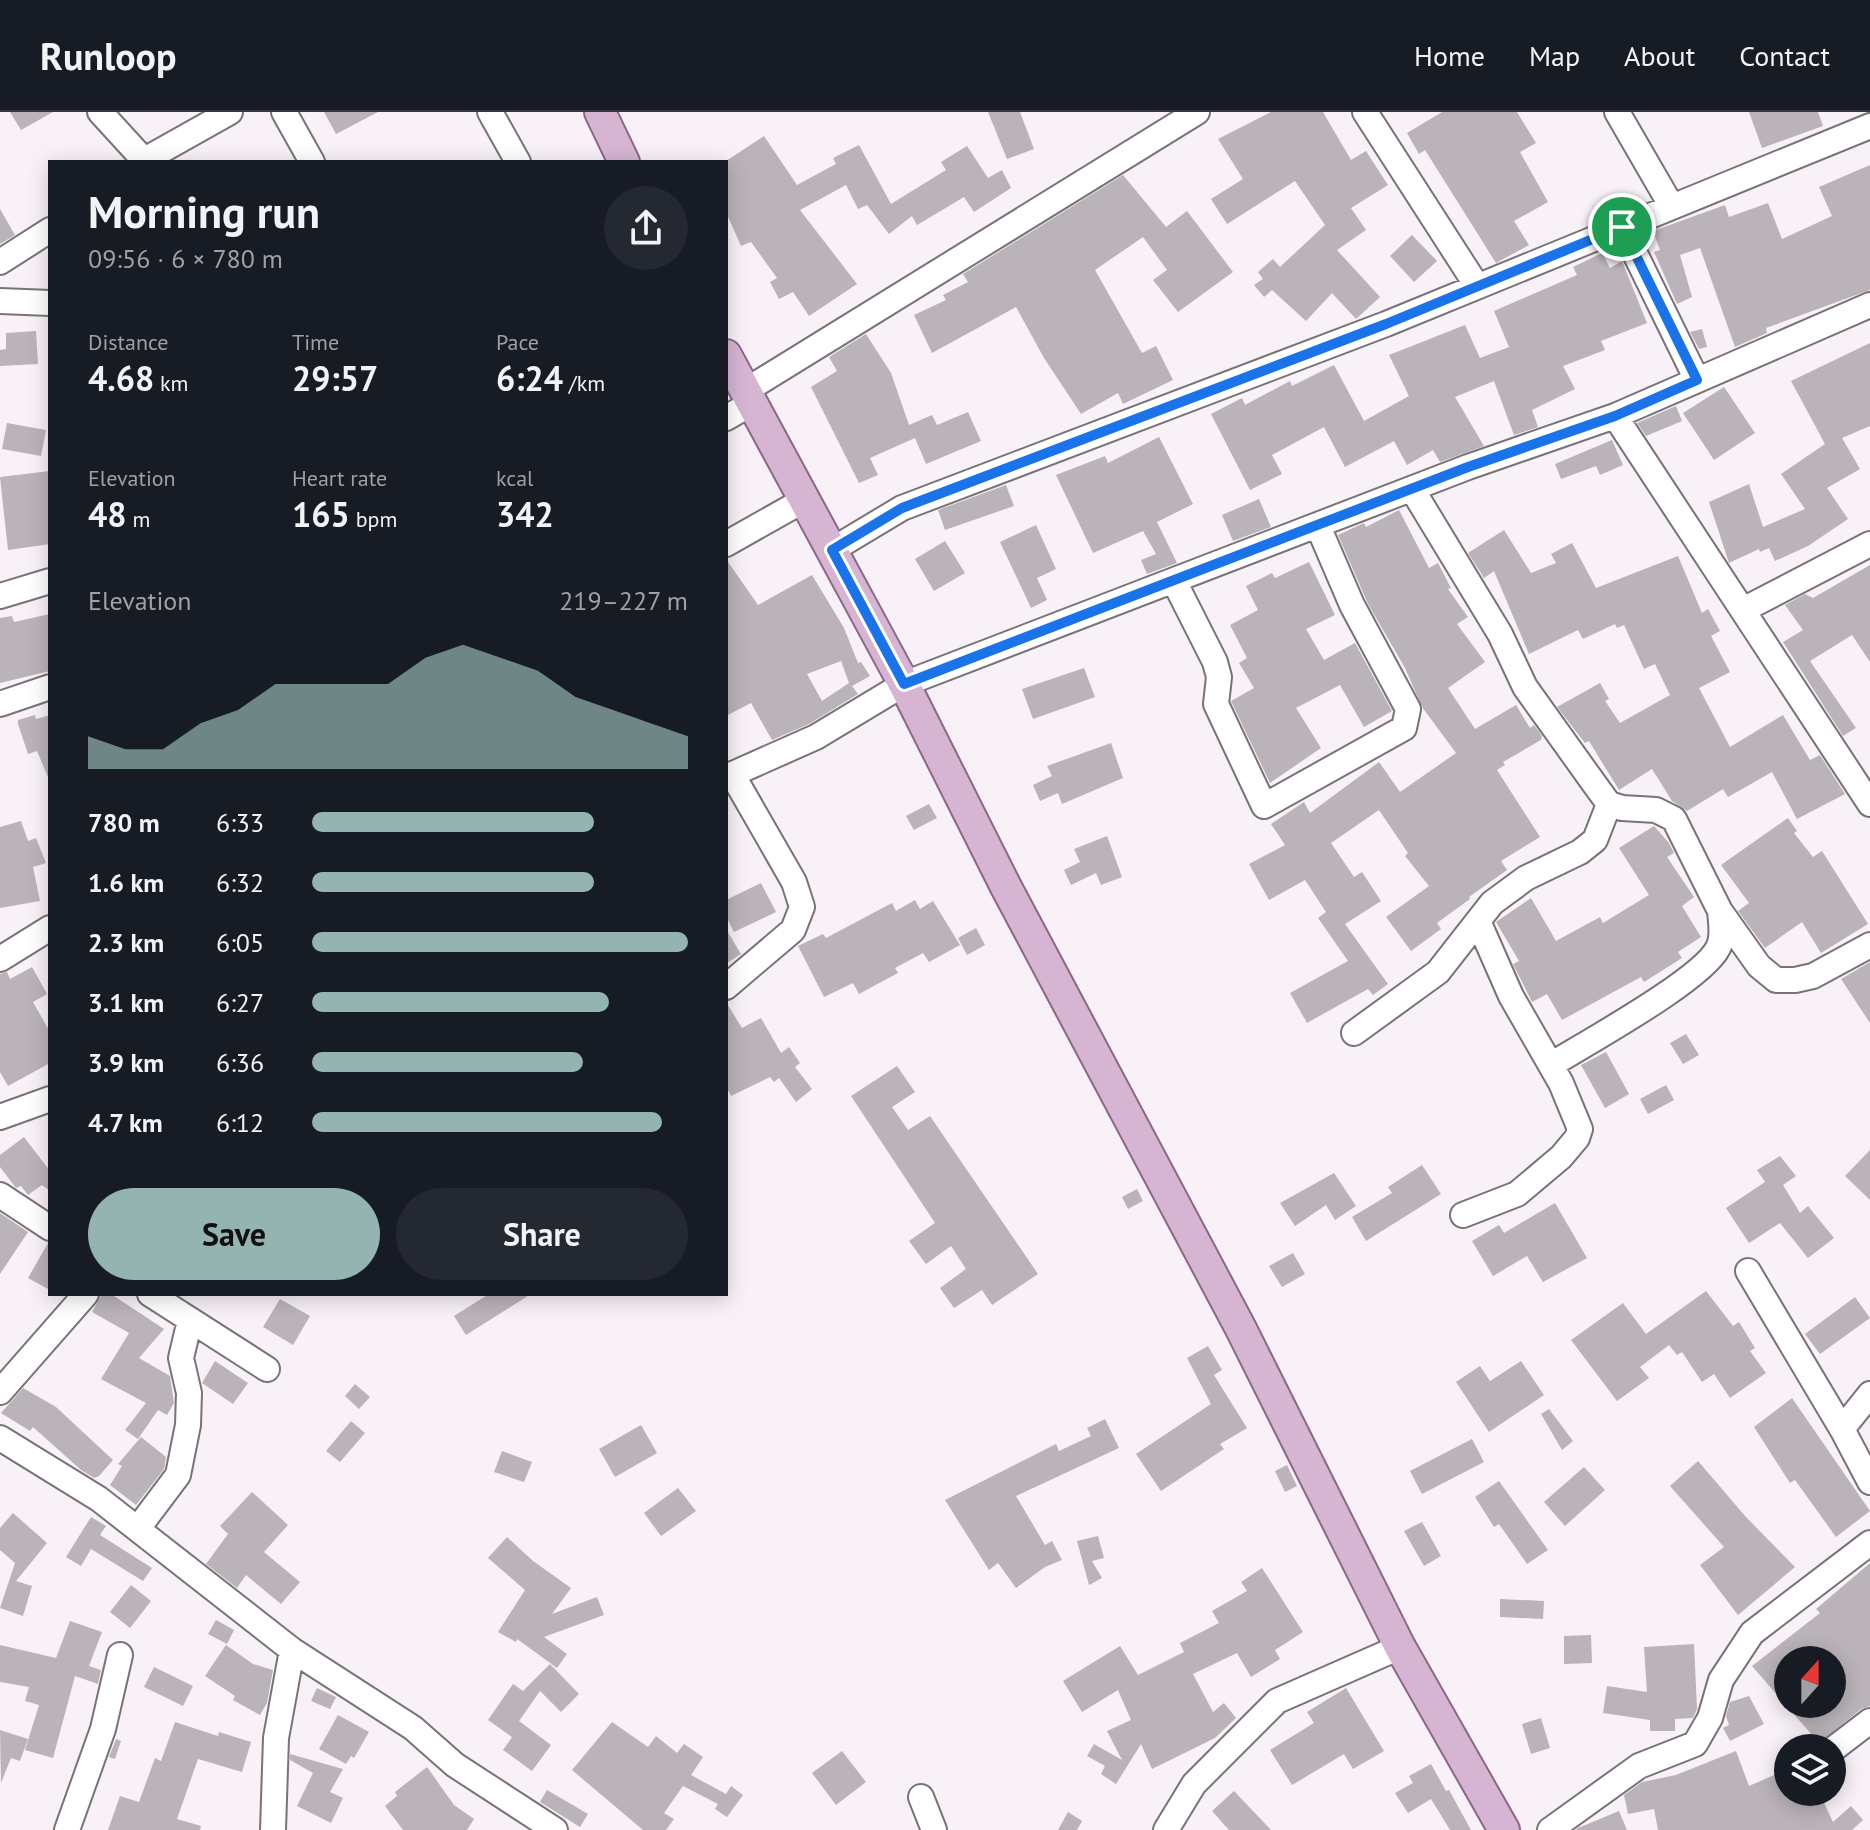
<!DOCTYPE html>
<meta charset="utf-8">
<style>
:root{--surface:#171b24;--page:#242831;--text:#f1f3f6;--muted:#9ea1a6;--line:#363941;--accent:#93b4b0}
body{margin:0;font-family:"PT Sans",sans-serif;background:var(--page);color:var(--text);height:100vh;display:flex;flex-direction:column;font-size:30px;white-space:nowrap}
*{box-sizing:border-box;margin:0}
p{font-size:26px;color:var(--muted)}
.icon{flex:none;width:44px;height:44px;fill:none;stroke:currentColor;stroke-width:2;stroke-linecap:round;stroke-linejoin:round}
.map{position:relative;flex:1;overflow:hidden}
.drawer{position:absolute;left:48px;top:48px;width:680px;height:1136px;display:flex;flex-direction:column;background:var(--surface);border-radius:0px;box-shadow:0 4px 20px #0003}
.drawer>*{flex:none}
.needle{width:52px;rotate:21deg}
.buttons{position:absolute;left:1774px;top:1534px;display:grid;gap:16px}
.buttons a{display:grid;place-items:center;width:72px;height:72px;border-radius:50%;background:var(--surface);box-shadow:0 4px 20px #0003;font-size:40px}
.pin{position:absolute;display:grid;place-items:center;width:68px;height:68px;color:#fff;margin:-34px;border:4px solid #fff;border-radius:50%;box-shadow:0 2px 8px #0007}
.round{display:grid;place-items:center;flex:none;width:84px;height:84px;border-radius:42px;background:var(--page)}
.head{display:flex;align-items:center;justify-content:space-between;height:136px;padding:0 40px}
h1{font-size:44px;font-weight:700;line-height:60px}
.figures{display:grid;grid-template-columns:repeat(3,1fr);gap:12px;height:136px;padding:8px 40px}
.figures div{display:grid;align-content:center}
.figures b{font-size:34px;font-weight:700}
.figures small{font-size:22px;font-weight:400}
.figures p{font-size:22px}
.chart{height:224px;padding:16px 40px}
.chart p{display:flex;justify-content:space-between}
.chart svg{width:100%;height:144px;margin-top:8px;fill:var(--accent);opacity:.7}
.cta{display:flex;gap:16px;margin-top:auto;padding:16px 40px}
.cta a{flex:1;height:92px;border-radius:48px;background:var(--accent);color:#111;font-size:32px;font-weight:700;line-height:92px;text-align:center}
.cta a+a{background:var(--page);color:var(--text)}
ul{padding:0 40px;list-style:none;font-size:26px}
li{display:grid;grid-template-columns:128px 96px 1fr;align-items:center;height:60px}
li i{height:20px;border-radius:10px;background:var(--accent)}
header{display:flex;align-items:center;gap:48px;box-sizing:border-box;height:112px;padding:0 40px;background:var(--surface);border-bottom:2px solid var(--line)}
header strong{font-size:38px}
nav{display:flex;gap:44px;margin-inline-start:auto;font-size:28px}
.map>svg:first-child{display:block}
</style>
<header>
<strong>Runloop</strong>
<nav><a>Home</a><a>Map</a><a>About</a><a>Contact</a></nav>
</header>
<div class="map">
<svg width="1870" height="1718" viewBox="0 0 1870 1718">
<rect width="100%" height="100%" fill="#f8f1f7"/>
<!-- building -->
<path fill="#bab3b9" fill-rule="evenodd" d="M10,0H53L21,18Z
M324,0H378L336,22Z
M988,0H1020L1034,37L1007,47Z
M1271,0H1323L1351,48L1366,39L1388,73L1351,96L1366,118L1337,138L1380,185L1356,207L1332,181L1306,209L1272,178L1264,185L1254,173L1263,167L1258,160L1273,147L1280,155L1325,113L1295,69L1227,112L1211,87L1243,67L1218,27Z
M1442,0H1517L1536,31L1520,40L1548,90L1514,109L1529,133L1496,151L1425,38L1419,42L1407,21Z
M1749,0H1818L1823,14L1762,36Z
M764,24L797,73L836,52L833,46L859,33L891,92L946,58L941,50L967,34L988,66L1002,58L1011,76L974,100L964,85L917,113L912,104L889,122L867,93L858,97L846,73L800,98L857,172L809,204L793,180L779,187L770,170L777,166L751,130L741,134L726,100V49Z
M1870,53V178L1766,216L1767,221L1735,235L1700,136L1680,143L1692,185L1677,192L1654,140L1660,138L1653,119L1725,93L1729,105L1768,91L1782,127L1832,104L1819,75Z
M1123,63L1166,115L1187,99L1233,160L1178,200L1153,168L1167,158L1143,125L1095,158L1142,241L1156,234L1173,268L1123,292L1118,281L1081,302L1044,246L1016,195L932,241L914,203L946,188L943,183L968,170L963,162Z
M0,97L15,123L0,132Z
M1412,123L1437,149L1414,170L1390,144Z
M1602,141L1610,156L1622,149L1647,211L1601,229L1605,238L1563,254L1575,277L1532,298L1538,315L1514,323L1494,269L1455,285L1484,334L1440,350L1433,338L1407,353L1394,329L1345,355L1324,315L1272,343L1282,362L1250,378L1211,302L1242,286L1245,293L1290,269L1292,274L1334,253L1364,309L1409,284L1389,243L1465,213L1480,246L1509,235L1494,199L1577,163L1573,155Z
M1702,217L1707,235L1699,237L1690,220Z
M36,219L38,252L0,254V238L6,237V221Z
M866,222L891,261L909,313L932,303L937,313L968,300L981,329L926,352L915,326L870,346L878,363L859,371L811,275L837,259L829,245Z
M1870,231V314L1842,326L1860,357L1827,376L1848,407L1808,434L1775,449L1769,436L1760,440L1759,437L1729,451L1709,390L1749,372L1763,415L1805,397L1781,362L1825,332L1791,269Z
M1724,275L1755,321L1714,348L1683,301Z
M1676,294L1682,309L1646,324L1637,311Z
M7,311L46,318L41,344L2,337Z
M1159,325L1193,392L1157,410L1177,451L1147,462L1141,448L1156,442L1143,419L1093,441L1056,363L1105,344L1108,351Z
M1612,328L1623,353L1600,363L1596,354L1561,367L1555,352Z
M50,359V432L8,438L0,365Z
M1006,373L1014,394L945,418L938,398Z
M1259,387L1271,415L1233,429L1222,403Z
M1399,398L1429,456L1438,451L1451,476L1448,477L1468,505L1457,512L1485,550L1448,576L1475,617L1516,593L1530,616L1534,613L1542,624L1541,628L1503,650L1505,653L1497,658L1540,725L1501,749L1507,758L1469,785L1470,787L1437,811L1441,817L1411,839L1386,805L1429,774L1405,744L1408,741L1379,698L1331,731L1354,765L1362,760L1381,789L1345,812L1388,872L1373,883L1368,877L1307,911L1290,881L1348,849L1318,806L1326,800L1305,768L1269,788L1249,752L1285,733L1271,712L1304,690L1310,701L1379,650L1400,680L1456,641L1422,595L1405,556L1368,492L1338,423L1364,411L1366,415Z
M1036,413L1056,457L1037,466L1047,488L1031,496L1000,430Z
M1504,418L1531,461L1556,451L1551,442L1572,431L1596,476L1678,444L1702,501L1708,497L1720,519L1711,524L1730,560L1699,576L1730,635L1783,603L1810,648L1820,643L1845,682L1797,707L1772,660L1728,685L1723,677L1687,699L1672,689L1652,657L1619,678L1589,629L1585,631L1557,595L1600,571L1609,587L1605,589L1620,611L1670,583L1655,552L1644,557L1624,513L1617,516L1615,512L1583,527L1578,518L1529,542L1494,459L1484,466L1468,441Z
M945,429L965,461L934,479L915,447Z
M726,447L758,493L812,463L844,516L858,551L861,550L870,564L852,574L858,582L809,612L772,628L751,591L726,604ZM841,549L849,571L822,589L807,562Z
M1309,450L1335,503L1306,517L1324,548L1355,531L1392,599L1364,615L1340,573L1296,596L1321,636L1270,671L1231,589L1254,576L1239,551L1247,546L1230,513L1258,498L1246,474L1272,461L1275,466Z
M1870,453V550L1852,523L1810,549L1856,616L1843,624L1783,530L1803,518L1785,493L1805,482L1813,486Z
M50,502V559L0,571V506L12,504L14,510Z
M1084,556L1095,585L1033,607L1022,577Z
M35,603L36,607L50,603V670L37,639L28,642L18,612V608Z
M1111,631L1123,666L1062,692L1058,681L1040,689L1033,673L1052,664L1047,654Z
M929,692L937,706L914,718L906,704Z
M1788,706L1797,719L1794,721L1813,745L1822,739L1868,812L1821,841L1802,810L1765,836L1738,799L1749,791L1721,753Z
M21,709L28,729L36,726L46,751L33,755L40,789L0,796V715Z
M1654,714L1669,731L1674,741L1667,745L1694,785L1682,794L1701,825L1678,840L1682,846L1644,870L1641,865L1562,908L1547,882L1532,890L1513,852L1519,849L1496,810L1531,786L1556,829L1600,805L1603,811L1649,783L1619,736Z
M1107,724L1122,765L1101,773L1096,761L1071,773L1064,758L1080,750L1074,737Z
M761,771L776,800L734,820L726,804V788Z
M915,788L920,797L933,789L960,833L929,850L923,841L895,856L898,861L859,882L853,871L824,885L798,834L823,822L826,826L892,791L896,799Z
M976,816L985,833L967,843L958,826Z
M726,817L741,842L726,852Z
M1870,850V911L1841,867Z
M32,855L47,882L33,890L50,920V951L8,974L0,960V862L7,860L10,867Z
M726,890L742,916L761,906L781,941L789,935L800,951L795,955L812,977L796,990L779,966L774,970L770,965L731,984L726,974Z
M1686,922L1699,943L1683,952L1670,931Z
M1606,940L1629,982L1605,996L1581,953Z
M897,954L915,980L892,995L908,1018L930,1004L1038,1162L992,1193L982,1178L954,1196L940,1176L966,1157L951,1134L926,1152L909,1129L935,1111L851,984Z
M1666,973L1674,988L1648,1002L1640,987Z
M24,1025L50,1059V1079L42,1073L28,1083L21,1074L16,1076L0,1055V1043Z
M1870,1038V1088L1845,1064Z
M1780,1044L1796,1064L1783,1073L1800,1101L1808,1094L1834,1126L1808,1146L1780,1111L1749,1131L1726,1096L1765,1070L1757,1058Z
M1422,1053L1441,1082L1366,1129L1352,1105L1392,1081L1388,1075Z
M1334,1061L1356,1094L1335,1108L1326,1093L1295,1114L1280,1091Z
M1137,1077L1143,1089L1128,1097L1122,1085Z
M1555,1091L1587,1146L1543,1170L1527,1144L1493,1164L1472,1129L1499,1113L1504,1121Z
M0,1101L28,1120L0,1162Z
M48,1131H50V1178L28,1166Z
M1293,1141L1305,1162L1282,1175L1269,1154Z
M1706,1179L1733,1214L1739,1210L1755,1236L1750,1239L1766,1261L1730,1286L1714,1262L1702,1270L1682,1240L1677,1243L1669,1233L1640,1255L1649,1266L1617,1289L1571,1228L1623,1191L1646,1222Z
M102,1182H111L164,1217L139,1246L170,1264L174,1291L167,1303L158,1298L138,1327L125,1318L146,1291L101,1267L129,1221L92,1200Z
M489,1182H531L466,1223L454,1204Z
M1855,1185L1870,1206L1820,1242L1805,1222Z
M280,1187L310,1204L293,1233L263,1215Z
M1208,1234L1222,1258L1214,1263L1247,1316L1220,1332L1224,1337L1161,1379L1136,1342L1211,1292L1187,1246Z
M215,1249L248,1271L233,1292L202,1271Z
M1521,1249L1544,1283L1489,1320L1456,1270L1480,1254L1490,1269Z
M355,1272L370,1285L359,1297L345,1284Z
M23,1276L56,1295L113,1348L99,1364L94,1366L81,1358L33,1315L30,1319L1,1301Z
M1792,1286L1870,1399L1836,1425L1795,1368L1790,1371L1754,1315Z
M1549,1297L1573,1329L1562,1338L1541,1302Z
M1105,1307L1119,1336L1016,1384L1045,1433L1052,1429L1062,1448L1045,1455L1016,1476L998,1451L989,1458L945,1388L1056,1332L1059,1339L1091,1324L1087,1316Z
M351,1309L365,1321L340,1350L326,1339Z
M641,1313L657,1341L615,1365L599,1337Z
M141,1325L166,1345L164,1357L136,1393L110,1373L122,1354L118,1352Z
M1472,1327L1484,1350L1422,1382L1410,1359Z
M502,1339L532,1350L524,1370L494,1360Z
M1698,1349L1746,1405L1795,1455L1738,1503L1700,1453L1724,1435L1670,1374Z
M1287,1353L1297,1374L1285,1380L1275,1359Z
M1584,1355L1605,1378L1565,1414L1544,1390Z
M1499,1369L1548,1438L1527,1452L1499,1412L1494,1415L1475,1385Z
M678,1376L696,1399L661,1424L644,1401Z
M252,1380L288,1413L264,1440L300,1470L281,1492L246,1463L237,1476L206,1452L228,1422L220,1414Z
M13,1401L47,1431L16,1469L32,1474L23,1504L0,1496L15,1451L0,1438V1416Z
M91,1405L106,1414L100,1423L152,1456L143,1469L91,1437L81,1454L66,1445Z
M1422,1410L1441,1444L1424,1454L1404,1419Z
M1098,1424L1104,1446L1092,1449L1102,1466L1089,1473L1077,1429Z
M507,1425L533,1449L571,1476L552,1502L597,1485L604,1503L544,1525L567,1542L557,1556L517,1527L516,1530L498,1520L525,1478L488,1446Z
M1870,1451V1594L1861,1597L1819,1631L1752,1554L1820,1501L1816,1497ZM1788,1548H1832V1592H1788Z
M1262,1456L1303,1520L1275,1538L1280,1547L1251,1565L1237,1541L1193,1562L1213,1600L1224,1591L1236,1606L1215,1626L1152,1657L1141,1632L1116,1672L1101,1662L1105,1654L1087,1644L1094,1632L1122,1648L1107,1619L1131,1608L1118,1578L1082,1600L1063,1569L1120,1534L1138,1563L1184,1540L1180,1531L1219,1511L1212,1499L1247,1479L1241,1470Z
M131,1473L151,1489L130,1516L110,1500Z
M1500,1487L1544,1489L1543,1507L1500,1505Z
M216,1508L234,1518L227,1532L208,1522Z
M70,1509L102,1520L89,1554L101,1558L98,1572L75,1564L53,1646L25,1638L39,1593L25,1589L29,1575L0,1570V1533L56,1546Z
M1591,1523L1592,1551L1564,1552V1524Z
M1694,1532L1697,1597L1693,1606L1675,1607V1619H1650V1608L1603,1601L1607,1574L1647,1580L1644,1535Z
M226,1533L253,1552L273,1558L267,1591L260,1603L233,1588L235,1584L205,1564Z
M550,1552L579,1582L561,1600L540,1579L519,1609L551,1633L532,1659L503,1638L512,1625L488,1608L513,1572L523,1579Z
M154,1555L193,1574L183,1594L144,1575Z
M317,1576L336,1585L330,1597L311,1589Z
M1346,1576L1384,1639L1353,1657L1344,1642L1292,1673L1270,1638L1314,1611L1307,1600Z
M1749,1584L1764,1612L1730,1629L1723,1616L1729,1613L1726,1604L1730,1590Z
M338,1603L369,1620L354,1646L351,1644L346,1652L319,1637Z
M1541,1606L1550,1636L1531,1642L1522,1612Z
M175,1610L218,1624L219,1620L251,1630L242,1660L198,1647L177,1707L201,1714L200,1718H108L120,1684L139,1690L155,1646L161,1649Z
M612,1610L648,1635L656,1624L677,1641L684,1632L703,1645L691,1663L726,1682L731,1674L743,1683L727,1705L715,1697L718,1692L683,1674L664,1701L674,1707L666,1718H643L572,1658Z
M0,1618L28,1627L20,1649L11,1646L1,1671Z
M116,1627L121,1629L115,1647L109,1645Z
M842,1639L866,1670L836,1693L812,1661Z
M1736,1639L1749,1674L1788,1657V1680H1819L1833,1710L1851,1694L1863,1708L1852,1718H1658L1654,1697L1628,1702L1624,1683L1642,1670L1676,1663Z
M290,1642L343,1657L330,1680L343,1686L331,1711L297,1694L313,1661L290,1648Z
M1431,1652L1446,1679L1449,1678L1471,1718H1450L1431,1687L1408,1701L1395,1681L1413,1671L1409,1664Z
M427,1655L454,1693L474,1707L467,1718H403L385,1694L397,1684L395,1680Z
M547,1678L588,1702L580,1715L540,1690Z
M1234,1679L1271,1718H1229L1212,1699Z
M1619,1699L1627,1718H1576L1578,1716Z
M1068,1700L1082,1709L1077,1718H1058Z"/>
<g fill="none" stroke-linecap="round" stroke-linejoin="round">
<defs>
<path id="minor" d="M100,0L143,47
M284,0L312,50
M490,0L518,50
M1365,0L1477,174
M1617,0L1672,95
M141,50L230,0
M1622,115L1697,268
M0,150L50,118
M0,189L50,191
M745,279L1197,0
M1615,304L1870,692
M726,306L752,291
M1412,377L1500,522L1525,575L1593,670L1609,692L1622,696L1656,698L1674,707L1720,799L1759,854L1776,868H1795L1813,864L1870,833
M726,432L804,388
M832,438L902,396L1386,212L1870,14
M1174,469L1215,550L1219,565L1216,592L1264,694L1404,616L1408,597L1352,493L1318,414
M0,484L50,469
M1743,498L1870,432
M0,592L50,575
M726,665L816,625L904,572L1468,355L1615,304L1870,193
M0,847L50,816
M726,875L793,818L802,795L794,770L732,662
M1354,921L1438,860L1492,791L1526,766L1580,740L1595,728L1609,692
M1551,953C1586,931 1702,868 1718,836C1724,825 1721,811 1720,799
M0,1005L50,987
M0,1083L50,1116
M1463,1103L1517,1082L1561,1045L1577,1026L1580,1017L1561,971L1511,884L1478,809
M1748,1159L1842,1317
M150,1182L267,1257
M0,1280L86,1182
M1870,1282L1842,1317L1870,1370
M0,1326L99,1387L292,1538L413,1616L455,1653L555,1718
M139,1415L178,1363L188,1313L189,1281L181,1246L190,1208
M1832,1638L1870,1609
M921,1685L934,1718
M67,1718L103,1617L120,1543
M273,1718L276,1626L292,1538
M1166,1718L1194,1672L1277,1589L1400,1535
M1550,1718L1639,1654L1695,1632L1710,1606L1721,1568L1752,1521L1870,1431"/>
<path id="major" d="M600,0L624,50
M726,243L904,572L1006,775L1240,1215L1400,1535L1504,1718"/>
</defs>
<!-- minor casing -->
<use href="#minor" stroke="#797378" stroke-width="28"/>
<!-- major casing -->
<use href="#major" stroke="#8b6788" stroke-width="34"/>
<!-- minor -->
<use href="#minor" stroke="#fff" stroke-width="24"/>
<!-- major -->
<use href="#major" stroke="#d6b5d3" stroke-width="30"/>
</g>
<g fill="none" stroke-linecap="round" stroke-linejoin="round">
<defs>
<path id="route" d="M1622,115L1697,268L1615,304L1468,355L904,572L832,438L902,396L1386,212Z"/>
</defs>
<!-- route casing -->
<use href="#route" stroke="#fff" stroke-width="16"/>
<!-- route -->
<use href="#route" stroke="#1a73e8" stroke-width="10"/>
</g>
</svg>
<div class="buttons">
<a><svg class="needle" viewBox="-14 -14 28 28"><path d="M0-13l5 13h-10z" fill="#e53935"/><path d="M0 13l5-13h-10z" fill="#9ea1a6"/></svg></a>
<a><svg class="icon" aria-label="layers" viewBox="0 0 24 24"><path d="M12 4l9 5-9 5-9-5zM3 14l9 5 9-5"/></svg></a>
</div>
<div class="pin" style="left:1622px;top:115px;background:#1e9e55"><svg class="icon" aria-label="arrive" viewBox="0 0 24 24"><path d="M6 21V4h12l-3 4 3 4H6"/></svg></div>
<section class="drawer">
<div class="head"><div><h1>Morning run</h1><p>09:56 · 6 × 780 m</p></div><a class="round"><svg class="icon" aria-label="share" viewBox="0 0 24 24"><path d="M12 15V3M7 8l5-5 5 5M5 13v7h14v-7"/></svg></a></div>
<div class="figures">
<div><p>Distance</p><b>4.68<small> km</small></b></div>
<div><p>Time</p><b>29:57</b></div>
<div><p>Pace</p><b>6:24<small> /km</small></b></div>
</div>
<div class="figures">
<div><p>Elevation</p><b>48<small> m</small></b></div>
<div><p>Heart rate</p><b>165<small> bpm</small></b></div>
<div><p>kcal</p><b>342</b></div>
</div>
<div class="chart"><p><span>Elevation</span>219–227 m</p>
<svg viewBox="0 0 160 44" preserveAspectRatio="none"><path d="M0 44V34L10 38L20 38L30 30L40 26L50 18L60 18L70 18L80 18L90 10L100 6L110 10L120 14L130 22L140 26L150 30L160 34V44z"/></svg>
</div>
<ul>
<li><b>780 m</b>6:33<i style="width:75%"></i></li>
<li><b>1.6 km</b>6:32<i style="width:75%"></i></li>
<li><b>2.3 km</b>6:05<i style="width:100%"></i></li>
<li><b>3.1 km</b>6:27<i style="width:79%"></i></li>
<li><b>3.9 km</b>6:36<i style="width:72%"></i></li>
<li><b>4.7 km</b>6:12<i style="width:93%"></i></li>
</ul>
<div class="cta"><a>Save</a><a>Share</a></div>
</section>
</div>
